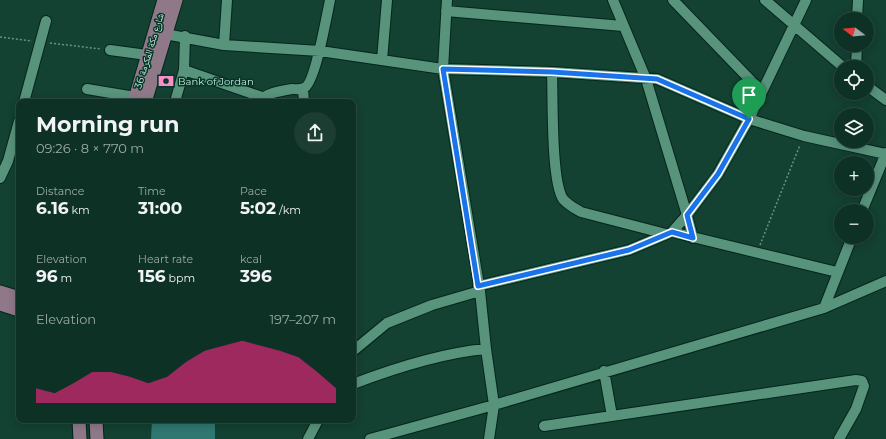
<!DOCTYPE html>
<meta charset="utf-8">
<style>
:root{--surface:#0e3126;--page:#1c3d32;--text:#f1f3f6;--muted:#9ba9a7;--line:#2e4c43;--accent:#db2777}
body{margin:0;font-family:Montserrat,"Noto Naskh Arabic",sans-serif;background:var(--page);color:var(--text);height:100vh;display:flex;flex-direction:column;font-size:15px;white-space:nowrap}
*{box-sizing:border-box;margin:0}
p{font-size:13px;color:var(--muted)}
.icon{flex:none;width:22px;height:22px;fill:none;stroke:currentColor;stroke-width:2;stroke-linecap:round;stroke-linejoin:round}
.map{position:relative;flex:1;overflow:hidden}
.sheet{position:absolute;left:16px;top:99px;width:340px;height:324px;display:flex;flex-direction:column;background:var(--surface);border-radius:8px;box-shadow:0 2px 10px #0003,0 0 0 1px var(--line)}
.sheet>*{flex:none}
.needle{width:26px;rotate:286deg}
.tools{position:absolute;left:834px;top:12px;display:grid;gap:8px}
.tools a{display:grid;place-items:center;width:40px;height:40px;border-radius:50%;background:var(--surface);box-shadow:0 2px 10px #0003,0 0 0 1px var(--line);font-size:20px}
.pin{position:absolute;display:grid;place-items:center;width:34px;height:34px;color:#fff;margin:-41px -17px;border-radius:50% 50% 50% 0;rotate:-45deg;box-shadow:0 0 4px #0007}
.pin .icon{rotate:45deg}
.round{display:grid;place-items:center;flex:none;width:42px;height:42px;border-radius:21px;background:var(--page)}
.headline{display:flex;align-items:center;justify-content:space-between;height:68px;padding:0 20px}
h1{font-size:22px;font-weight:700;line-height:30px}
.figures{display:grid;grid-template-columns:repeat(3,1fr);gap:6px;height:68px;padding:4px 20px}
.figures div{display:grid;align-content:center}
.figures b{font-size:17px;font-weight:700}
.figures small{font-size:11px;font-weight:400}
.figures p{font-size:11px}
.chart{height:112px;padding:8px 20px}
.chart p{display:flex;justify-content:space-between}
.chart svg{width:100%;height:72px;margin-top:4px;fill:var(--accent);opacity:.7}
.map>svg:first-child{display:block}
</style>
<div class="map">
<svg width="886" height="439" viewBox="0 0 886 439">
<rect width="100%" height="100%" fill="#134132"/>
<!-- building -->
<path fill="#307771" d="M152,420H215V439H151Z"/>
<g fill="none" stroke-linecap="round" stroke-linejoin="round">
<defs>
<path id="minor" d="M447,0L443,69L480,291L486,349L494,405L489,439
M613,0L646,79L687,215L672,232L837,272
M673,0L761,91
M765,0L843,67
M446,11L623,26
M857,19L858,0
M165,34L224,45L320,51L443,69L552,72L657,79L749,119L804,136L886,154
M224,45L227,0
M110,50L147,55
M382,60L387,0
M856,67L857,45
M184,70L262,97
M552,72C553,97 551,181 563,199C568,205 574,208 581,212L666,234
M867,86L886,100
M87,89L135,97
M303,89L304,102
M24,102L46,21
M175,102L184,70L185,36
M258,102C266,93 280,91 292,89C296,89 300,90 304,88C315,84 327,14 330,0
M0,178L8,161L19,121
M862,211L886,153
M693,238L687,215L718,174L749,119L806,0
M478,286L629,250L667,234
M824,308L852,237
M353,351L387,323L432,305L480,291
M604,371L612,416
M353,384C395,368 441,353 486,349
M544,426L856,380L862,381L864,386L856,409L839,439
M308,439L318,420
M370,439L494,405L824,308L886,281"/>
<path id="major" d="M134,102L164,0
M145,102L176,0
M0,292L19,298
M0,304L19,310
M79,420L80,439
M96,420L97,439"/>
</defs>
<!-- minor casing -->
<use href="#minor" stroke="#05261b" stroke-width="12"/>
<!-- major casing -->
<use href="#major" stroke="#05261b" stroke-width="15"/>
<!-- path -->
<path stroke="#6b9183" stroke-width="1.5" stroke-dasharray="2 2" stroke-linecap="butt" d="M0,37L32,41
M50,43L101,49
M760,245L800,145"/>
<!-- minor -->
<use href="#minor" stroke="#58937c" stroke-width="10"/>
<!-- major -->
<use href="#major" stroke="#8f7989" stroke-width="13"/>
</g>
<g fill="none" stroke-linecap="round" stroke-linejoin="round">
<defs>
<path id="route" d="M443,69L552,72L657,79L749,119L718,174L687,215L693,238L672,232L629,250L478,286Z"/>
</defs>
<!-- route casing -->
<use href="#route" stroke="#fff" stroke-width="8"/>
<!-- route -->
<use href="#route" stroke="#1a73e8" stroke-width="5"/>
</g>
<!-- icons -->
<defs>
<symbol id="bank-bare" viewBox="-9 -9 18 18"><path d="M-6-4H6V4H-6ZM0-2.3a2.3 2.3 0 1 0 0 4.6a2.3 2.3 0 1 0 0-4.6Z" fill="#fa8fc8" stroke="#053728" stroke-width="2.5" paint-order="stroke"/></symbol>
</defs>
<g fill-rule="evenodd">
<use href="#bank-bare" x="155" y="70" width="22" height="22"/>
</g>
<g text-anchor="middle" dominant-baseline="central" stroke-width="3" stroke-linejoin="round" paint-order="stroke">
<!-- street labels -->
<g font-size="10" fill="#c9e7da" stroke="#053728">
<text transform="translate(149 51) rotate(-73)">شارع مكة المكرمة 36</text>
</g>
<!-- poi labels -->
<g font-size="10" fill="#c9e7da" stroke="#053728" text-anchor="start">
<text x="178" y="81">Bank of Jordan</text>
</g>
</g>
</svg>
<div class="tools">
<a><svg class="needle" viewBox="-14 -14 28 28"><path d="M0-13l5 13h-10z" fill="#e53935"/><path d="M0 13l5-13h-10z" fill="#9ba9a7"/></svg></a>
<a><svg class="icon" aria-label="locate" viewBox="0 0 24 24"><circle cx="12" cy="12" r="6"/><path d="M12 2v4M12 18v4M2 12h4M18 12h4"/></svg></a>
<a><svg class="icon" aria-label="layers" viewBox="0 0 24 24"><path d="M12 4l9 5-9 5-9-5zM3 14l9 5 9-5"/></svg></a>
<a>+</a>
<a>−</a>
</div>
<div class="pin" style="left:749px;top:119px;background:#1e9e55"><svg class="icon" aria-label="arrive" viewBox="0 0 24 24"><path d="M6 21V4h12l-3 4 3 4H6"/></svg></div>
<section class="sheet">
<div class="headline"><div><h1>Morning run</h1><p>09:26 · 8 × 770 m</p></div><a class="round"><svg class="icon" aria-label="share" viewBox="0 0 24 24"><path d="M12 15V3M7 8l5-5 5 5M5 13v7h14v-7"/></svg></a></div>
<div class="figures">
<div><p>Distance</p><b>6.16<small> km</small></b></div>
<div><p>Time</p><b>31:00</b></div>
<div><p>Pace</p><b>5:02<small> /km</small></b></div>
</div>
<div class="figures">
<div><p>Elevation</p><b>96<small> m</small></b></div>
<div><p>Heart rate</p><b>156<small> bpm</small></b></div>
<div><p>kcal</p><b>396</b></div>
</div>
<div class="chart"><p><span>Elevation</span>197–207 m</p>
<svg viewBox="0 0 160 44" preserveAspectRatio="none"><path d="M0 44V35L10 38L20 32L30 25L40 25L50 28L60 32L70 28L80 19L90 12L100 9L110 6L120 9L130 12L140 16L150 25L160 35V44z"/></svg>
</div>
</section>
</div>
